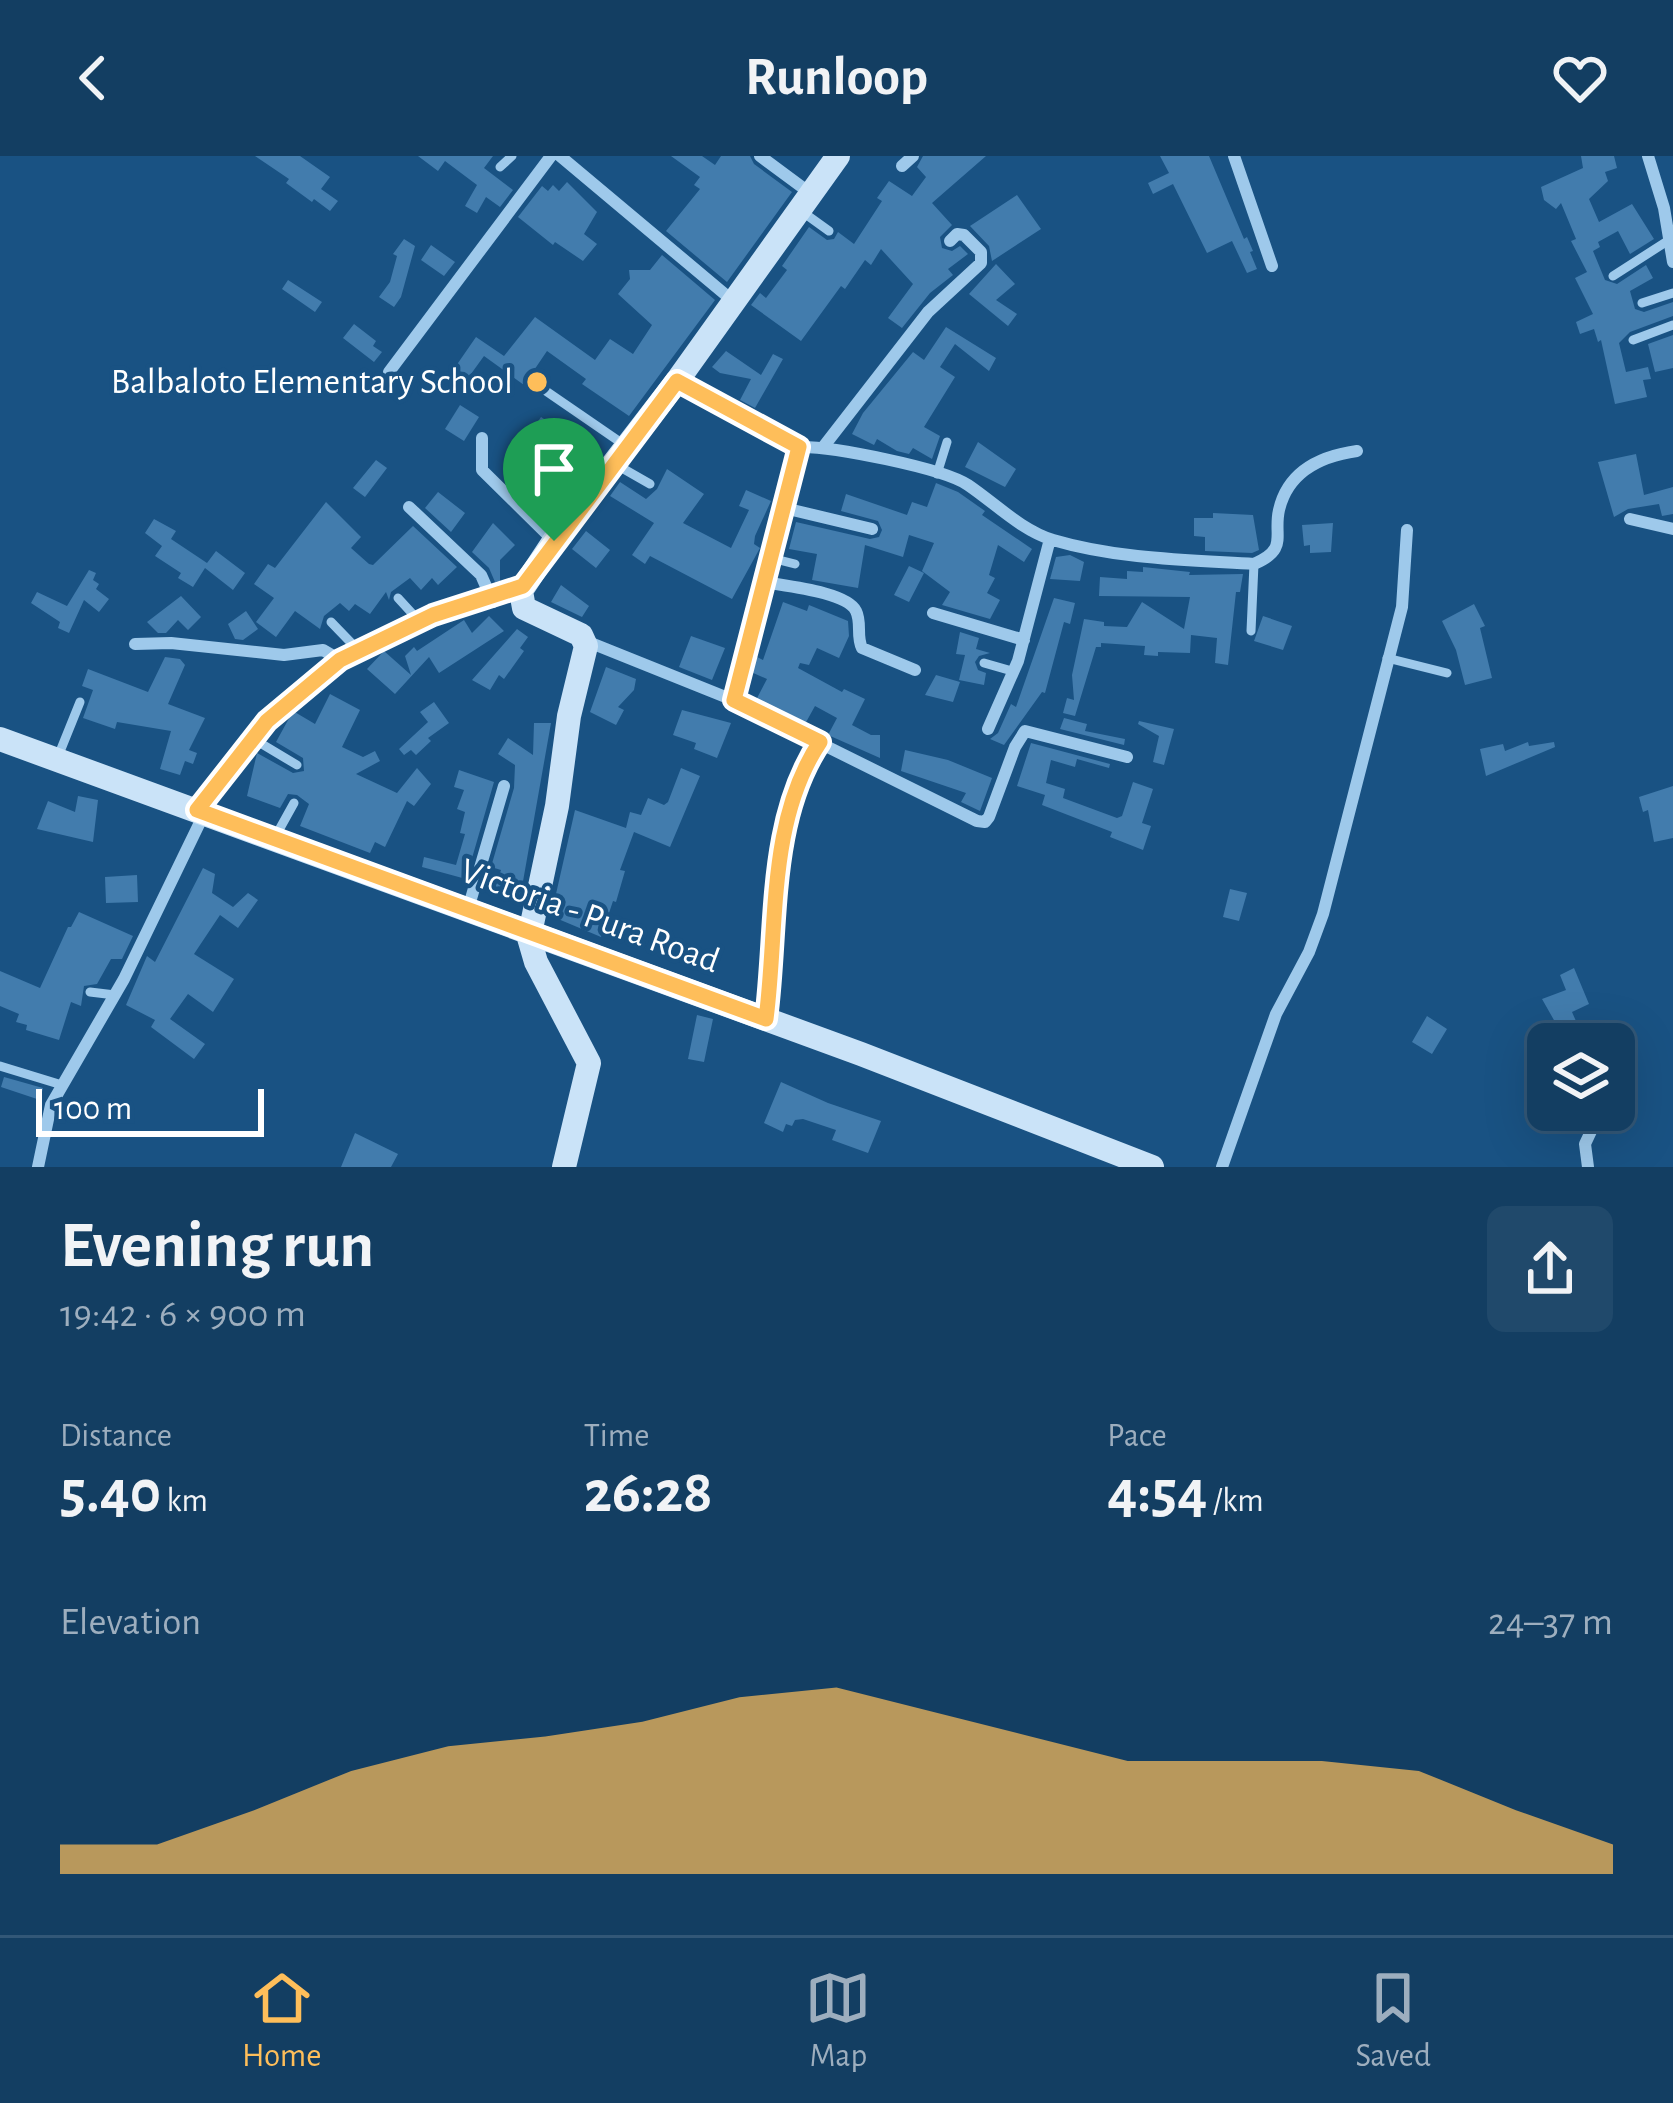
<!DOCTYPE html>
<meta charset="utf-8">
<style>
:root{--surface:#133e62;--page:#20496b;--text:#f1f3f6;--muted:#9daebe;--line:#325777;--accent:#febe5a}
body{margin:0;font-family:"Alegreya Sans",sans-serif;background:var(--page);color:var(--text);height:100vh;display:flex;flex-direction:column;font-size:45px;white-space:nowrap}
*{box-sizing:border-box;margin:0}
p{font-size:39px;color:var(--muted)}
.icon{flex:none;width:66px;height:66px;fill:none;stroke:currentColor;stroke-width:2;stroke-linecap:round;stroke-linejoin:round}
.map{position:relative;height:1011px;overflow:hidden}
.side{display:flex;flex-direction:column;background:var(--surface);flex:1}
.side>*{flex:none}
.controls{position:absolute;left:1527px;top:867px;display:grid;gap:24px}
.controls a{display:grid;place-items:center;width:108px;height:108px;border-radius:18px;background:var(--surface);box-shadow:0 12px 48px #0002,0 0 0 3px var(--line);font-size:60px}
.scale{position:absolute;left:36px;bottom:30px;width:228px;box-sizing:border-box;padding-left:12px;border:6px solid #fff;border-top:0;font-size:33px;line-height:42px;white-space:nowrap;color:#fff;-webkit-text-stroke:9px #195283;paint-order:stroke}
.pin{position:absolute;display:grid;place-items:center;width:102px;height:102px;color:#fff;margin:-123px -51px;border-radius:50% 50% 50% 0;rotate:-45deg;box-shadow:0 0 12px #0007}
.pin .icon{rotate:45deg}
.round{display:grid;place-items:center;flex:none;width:126px;height:126px;border-radius:18px;background:var(--page)}
.overview{display:flex;align-items:center;justify-content:space-between;height:204px;padding:0 60px}
h1{font-size:66px;font-weight:700;line-height:90px}
.stats{display:grid;grid-template-columns:repeat(3,1fr);gap:18px;height:204px;padding:12px 60px}
.stats div{display:grid;align-content:center}
.stats b{font-size:60px;font-weight:700}
.stats small{font-size:33px;font-weight:400}
.stats p{font-size:33px}
.chart{height:336px;padding:24px 60px}
.chart p{display:flex;justify-content:space-between}
.chart svg{width:100%;height:216px;margin-top:12px;fill:var(--accent);opacity:.7}
header{display:flex;justify-content:space-between;align-items:center;height:156px;padding:0 60px;background:var(--surface);font-size:54px;font-weight:700}
.menu{display:flex;justify-content:space-around;align-items:center;height:168px;border-top:3px solid var(--line);background:var(--surface);font-size:33px;color:var(--muted)}
.menu a{display:grid;justify-items:center;gap:6px}
.menu .current{color:var(--accent)}
.map>svg:first-child{display:block}
</style>
<header><svg class="icon" aria-label="back" viewBox="0 0 24 24"><path d="M15 5l-7 7 7 7"/></svg>Runloop<svg class="icon" aria-label="heart" viewBox="0 0 24 24"><path d="M12 20l-8-8c-3-5 5-10 8-4 3-6 11-1 8 4z"/></svg></header>
<div class="map">
<svg width="1673" height="1011" viewBox="0 0 1673 1011">
<rect width="100%" height="100%" fill="#195283"/>
<!-- building -->
<path fill="#427cad" d="M255,0H300L330,21L321,33L338,45L330,55L314,43L312,46L286,27L289,23Z
M418,0H493L484,12L513,34L500,51L486,41L477,57L465,50L477,29L445,5L438,15Z
M671,0H702L715,9L721,0H750L754,8L792,36L727,126L666,75L700,33L694,29L700,21Z
M923,0H986L932,47L952,69L940,81L942,92L952,95L960,90L968,98L948,113L953,119L930,137L902,172L888,162L913,128L881,93L871,109L865,104L845,133L841,130L801,185L751,149L760,137L766,142L787,114L782,110L809,71L827,84L834,83L838,76L854,88L882,45L877,42L889,25L912,40L926,21L917,11Z
M1160,0H1209L1244,83L1247,81L1253,95L1250,96L1257,113L1247,117L1232,85L1207,97L1173,28L1153,38L1148,27L1169,17Z
M1581,0H1614L1617,12L1605,16L1608,25L1589,43L1599,66L1632,48L1654,83L1630,98L1618,75L1598,86L1600,91L1593,95L1605,124L1617,128L1646,109L1653,122L1630,135L1635,153L1644,156L1673,146V160L1630,176L1619,187L1626,216L1648,211L1651,223L1643,224L1647,241L1615,248L1601,184L1598,186L1594,173L1580,178L1576,166L1593,158L1575,122L1587,116L1571,85L1576,83L1561,47L1556,53L1544,44L1541,31L1583,12Z
M567,26L597,56L584,78L597,88L583,105L555,86L553,89L518,61L542,30L548,35L553,29L559,35Z
M1017,39L1041,73L992,105L989,90L970,70Z
M404,83L415,90L401,141L394,151L379,141L390,126L397,100L393,98Z
M431,89L455,106L444,120L421,104Z
M662,99L715,144L629,260L582,228L586,223L547,195L524,229L484,200L463,229L449,220L476,181L504,200L535,161L595,204L610,183L633,198L652,169L618,138L630,123L629,114H650Z
M996,108L1015,128L996,144L1017,158L1008,170L969,138Z
M288,124L322,146L315,156L282,133Z
M354,168L376,185L373,190L382,196L374,206L343,182Z
M946,171L996,202L989,215L955,188L940,211L955,221L924,271L940,280L932,303L913,292L909,298L897,295L877,283L874,289L852,278L863,257L913,196L924,204Z
M1673,179V212L1655,216L1648,188Z
M726,195L761,219L773,198L783,203L755,252L740,244L751,223L720,217L712,211Z
M460,249L479,261L464,285L445,273Z
M541,261L574,283L579,276L597,289L574,322L579,326L550,364L536,353L548,335L532,324L553,294L529,279Z
M978,286L1016,313L1005,331L965,311Z
M1636,298L1644,339L1673,331V358L1662,360L1659,348L1628,353L1614,361L1598,306Z
M376,304L387,312L365,341L353,332Z
M667,313L704,338L683,367L731,392L749,354L739,350L746,334L771,345L755,380L754,388L760,392L732,443L650,400L645,408L632,399L654,367L610,340L620,326L646,343L657,333Z
M936,327L958,336L985,355L982,359L1032,393L1024,406L998,389L989,419L995,422L987,437L1000,444L990,463L942,449L950,436L922,415L934,387L909,379L903,401L865,389L858,432L812,424L817,398L789,393L796,366L870,383L879,381L882,374L878,365L841,355L846,338L907,359L912,346L927,351Z
M438,336L465,357L451,376L425,352Z
M326,346L361,381L351,392L369,408L373,409L413,370L457,411L438,429L432,422L421,434L410,422L391,436L389,444L386,436L370,458L355,448L349,455L340,447L324,460L320,473L295,455L276,481L256,466L274,442L254,428L268,408L275,412Z
M1213,357L1253,359L1259,394L1252,397L1205,395V381L1194,380V362H1213Z
M154,363L176,375L171,383L207,407L216,395L245,417L233,434L205,412L193,431L178,422L181,417L155,400L162,390L145,377Z
M493,367L515,389L500,404V425L495,426L489,412L472,396Z
M1333,367L1331,396L1310,397V389L1304,390L1302,369Z
M586,375L610,394L596,412L572,393Z
M1070,399L1084,406L1080,425L1050,423L1056,401Z
M909,410L924,417L909,446L894,439Z
M1143,411L1190,416L1189,419L1243,418L1240,436H1236L1228,509L1215,507L1217,482L1191,479L1190,497L1158,496V500L1144,499L1145,490L1101,487V491H1096L1075,560L1063,557L1067,542L1074,544L1072,519L1084,463L1104,466V470L1127,471L1142,446L1184,473L1190,441L1099,440L1100,421L1127,423V415L1143,416Z
M89,414L96,417L93,424L99,428L96,433L109,443L99,456L84,444L69,477L58,472L60,466L31,447L37,436L67,450Z
M561,429L589,450L582,461L551,446Z
M181,440L201,461L188,474L178,464L166,477H158L147,466Z
M1054,442L1075,447L1070,468L1064,466L1045,537L1042,536L1004,589L990,583L998,577L1011,548L1016,551Z
M783,446L807,455L809,449L848,465L849,480L839,502L817,492L809,509L800,507L798,512L842,536L844,533L865,543L852,569L871,579H880V602L828,579L837,562L815,550L805,568L756,544L767,523L751,516L753,510L757,501L763,504Z
M1474,448L1485,470L1480,472L1492,522L1465,529L1456,494L1442,465Z
M246,455L258,473L243,484L235,483L228,468Z
M489,460L504,475L439,517L429,501L395,538L367,513L384,495L411,519L405,500L414,491L417,495L464,464L472,477Z
M1263,460L1292,470L1283,494L1254,485Z
M517,473L528,481L520,492L524,495L504,523L499,519L490,534L472,524Z
M960,476L979,482L976,493L990,497L979,500L975,506L978,514L986,517L984,529L959,524L965,499L956,498Z
M691,480L725,492L712,524L679,511Z
M165,501L180,503L185,509L168,548L205,562L189,594L197,597L193,608L185,605L180,619L160,613L171,575L117,566L115,573L83,562L93,534L82,530L88,513L148,536Z
M606,511L636,523L634,534L618,551L624,554L616,569L590,556Z
M936,519L960,526L953,546L925,539Z
M330,538L360,554L342,591L363,601L375,595L380,605L356,618L397,637L417,612L431,628L414,650L407,645L385,691L375,686L370,697L300,670L309,648L297,639L288,638L280,652L247,640L257,597L293,617L304,615L303,602L276,586L293,555L315,568Z
M434,546L449,567L428,582L431,585L416,599L411,594L404,599L399,593L428,566L420,556Z
M682,554L731,567L717,602L694,593L696,587L673,579Z
M1064,562L1087,568L1085,575L1125,583L1124,589L1060,573Z
M1139,565L1174,573L1164,609L1153,606L1159,580L1138,568Z
M534,567H551L519,748L493,737L501,714L491,711L514,632L515,609L498,598L508,582L533,599Z
M1528,586L1529,590L1554,586L1555,591L1486,620L1480,593L1503,588L1505,595Z
M1031,587L1110,608L1109,612L1077,603L1075,611L1051,604L1046,627L1065,633L1063,642L1117,662L1122,660L1133,626L1153,633L1142,667L1151,670L1143,694L1110,681L1112,676L1042,649L1045,639L1017,630Z
M905,594L948,604L992,622L980,655L961,646L966,637L901,615Z
M681,612L700,620L670,691L634,676L620,714L625,715L616,746L613,745L601,781L551,760L575,654L626,672L630,656L641,659L648,642L664,649L668,646Z
M459,614L494,626L466,723L422,711L424,701L456,709L465,678L460,677L465,656L457,653L464,634L454,631Z
M1673,630V682L1654,686L1648,654L1643,656L1639,641Z
M78,640L98,644L93,686L37,673L48,645L75,656Z
M203,712L215,718L212,737L233,751L248,737L258,744L238,772L220,759L194,798L234,823L213,856L188,838L170,863L205,888L194,903L151,871L155,864L126,849L147,800L155,806Z
M137,719L138,746L106,747L105,721Z
M1230,733L1247,737L1239,765L1223,761Z
M79,756L133,780L122,803H111L97,828L84,830L81,850L71,846L59,884L26,874L27,869L16,866L19,858L0,850V815L40,832L68,771H71Z
M1574,812L1589,848L1572,856L1579,872L1563,880L1542,843L1566,834L1560,819Z
M697,859L713,863L704,906L688,903Z
M1427,860L1447,873L1432,898L1412,886Z
M4,921L43,932L40,944L1,931Z
M781,926L828,947L881,965L868,997L832,984L836,974L803,963L795,964L792,970L786,968L783,976L764,967Z
M355,977L398,998L391,1011H341Z"/>
<g fill="none" stroke-linecap="round" stroke-linejoin="round">
<!-- lane -->
<path stroke="#9ec9eb" stroke-width="9" d="M500,11L512,0
M804,57L829,75
M1613,120L1669,84
M1642,147L1673,137
M1633,184L1673,169
M543,233L623,288
M615,308L650,328
M937,318L947,286
M771,402L795,408
M398,442L420,466
M331,466L359,495
M1251,475L1254,408
M1387,502L1447,517
M984,507L1012,515
M252,582L297,609
M57,603L80,546
M274,683L294,647
M90,836L115,839
M0,910L62,929"/>
<!-- street -->
<path stroke="#9ec9eb" stroke-width="12" d="M560,0L733,145
M760,0L810,37
M1234,0L1272,110
M1648,0L1664,52L1673,106
M902,10L913,0
M389,216L551,0
M482,282V314L554,385
M824,290L928,156L981,107V96L964,79L957,78L950,85
M799,291C831,290 943,312 968,329C996,348 1021,374 1053,384C1117,403 1188,404 1254,408C1289,393 1273,380 1279,354C1288,315 1321,300 1357,295
M409,351L481,419L493,446
M784,352L872,373
M1630,363L1673,373
M764,426C785,430 847,436 856,455C862,467 856,480 862,492L915,514
M933,457L1024,484
M586,485L733,544L799,291L677,225
M135,488L171,487L284,499L323,494L340,504
M733,544L977,665L985,666L989,661L1015,591L1025,575L1127,601
M988,573L1018,505L1050,383
M197,654C221,623 244,588 272,560C342,490 432,461 523,430
M468,753L504,630
M766,863C777,772 768,666 820,586
M38,1011L51,949L124,823L204,658
M1222,1011L1276,858L1309,796L1323,758L1402,451L1407,374
M1588,1011L1585,988L1601,954"/>
<!-- secondary -->
<path stroke="#cae3f8" stroke-width="24" d="M0,583L861,898L1152,1011
M564,1011L589,907L536,806L529,782L557,650L569,560L586,490L581,479L524,452L521,435L554,385L677,225L838,0"/>
</g>
<g fill="none" stroke-linecap="round" stroke-linejoin="round">
<defs>
<path id="route" d="M677,225L799,291L734,544L820,586C767,665 778,772 766,863L197,654L267,565L340,504L433,459L523,430Z"/>
</defs>
<!-- route casing -->
<use href="#route" stroke="#fff" stroke-width="24"/>
<!-- route -->
<use href="#route" stroke="#febe5a" stroke-width="15"/>
</g>
<!-- markers -->
<circle fill="#febe5a" stroke="#195283" stroke-width="4.5" cx="537" cy="226" r="12"/>
<g text-anchor="middle" dominant-baseline="central" stroke-width="9" stroke-linejoin="round" paint-order="stroke">
<!-- poi labels -->
<g font-size="36" fill="#fff" stroke="#195283" text-anchor="end">
<text x="513" y="226">Balbaloto Elementary School</text>
</g>
<!-- street labels -->
<g font-size="36" fill="#fff" stroke="#195283">
<text transform="translate(590 760) rotate(20)">Victoria - Pura Road</text>
</g>
</g>
</svg>
<div class="controls">
<a><svg class="icon" aria-label="layers" viewBox="0 0 24 24"><path d="M12 4l9 5-9 5-9-5zM3 14l9 5 9-5"/></svg></a>
</div>
<div class="scale">100 m</div>
<div class="pin" style="left:554px;top:385px;background:#1e9e55"><svg class="icon" aria-label="arrive" viewBox="0 0 24 24"><path d="M6 21V4h12l-3 4 3 4H6"/></svg></div>
</div>
<section class="side">
<div class="overview"><div><h1>Evening run</h1><p>19:42 · 6 × 900 m</p></div><a class="round"><svg class="icon" aria-label="share" viewBox="0 0 24 24"><path d="M12 15V3M7 8l5-5 5 5M5 13v7h14v-7"/></svg></a></div>
<div class="stats">
<div><p>Distance</p><b>5.40<small> km</small></b></div>
<div><p>Time</p><b>26:28</b></div>
<div><p>Pace</p><b>4:54<small> /km</small></b></div>
</div>
<div class="chart"><p><span>Elevation</span>24–37 m</p>
<svg viewBox="0 0 160 44" preserveAspectRatio="none"><path d="M0 44V38L10 38L20 31L30 23L40 18L50 16L60 13L70 8L80 6L90 11L100 16L110 21L120 21L130 21L140 23L150 31L160 38V44z"/></svg>
</div>
</section>
<nav class="menu">
<a class="current"><svg class="icon" aria-label="home" viewBox="0 0 24 24"><path d="M3 11l9-7 9 7M6 9v11h12V9"/></svg>Home</a>
<a><svg class="icon" aria-label="map" viewBox="0 0 24 24"><path d="M3 6l6-2 6 2 6-2v14l-6 2-6-2-6 2zM9 4v14M15 6v14"/></svg>Map</a>
<a><svg class="icon" aria-label="saved" viewBox="0 0 24 24"><path d="M7 4h10v16l-5-4-5 4z"/></svg>Saved</a>
</nav>
